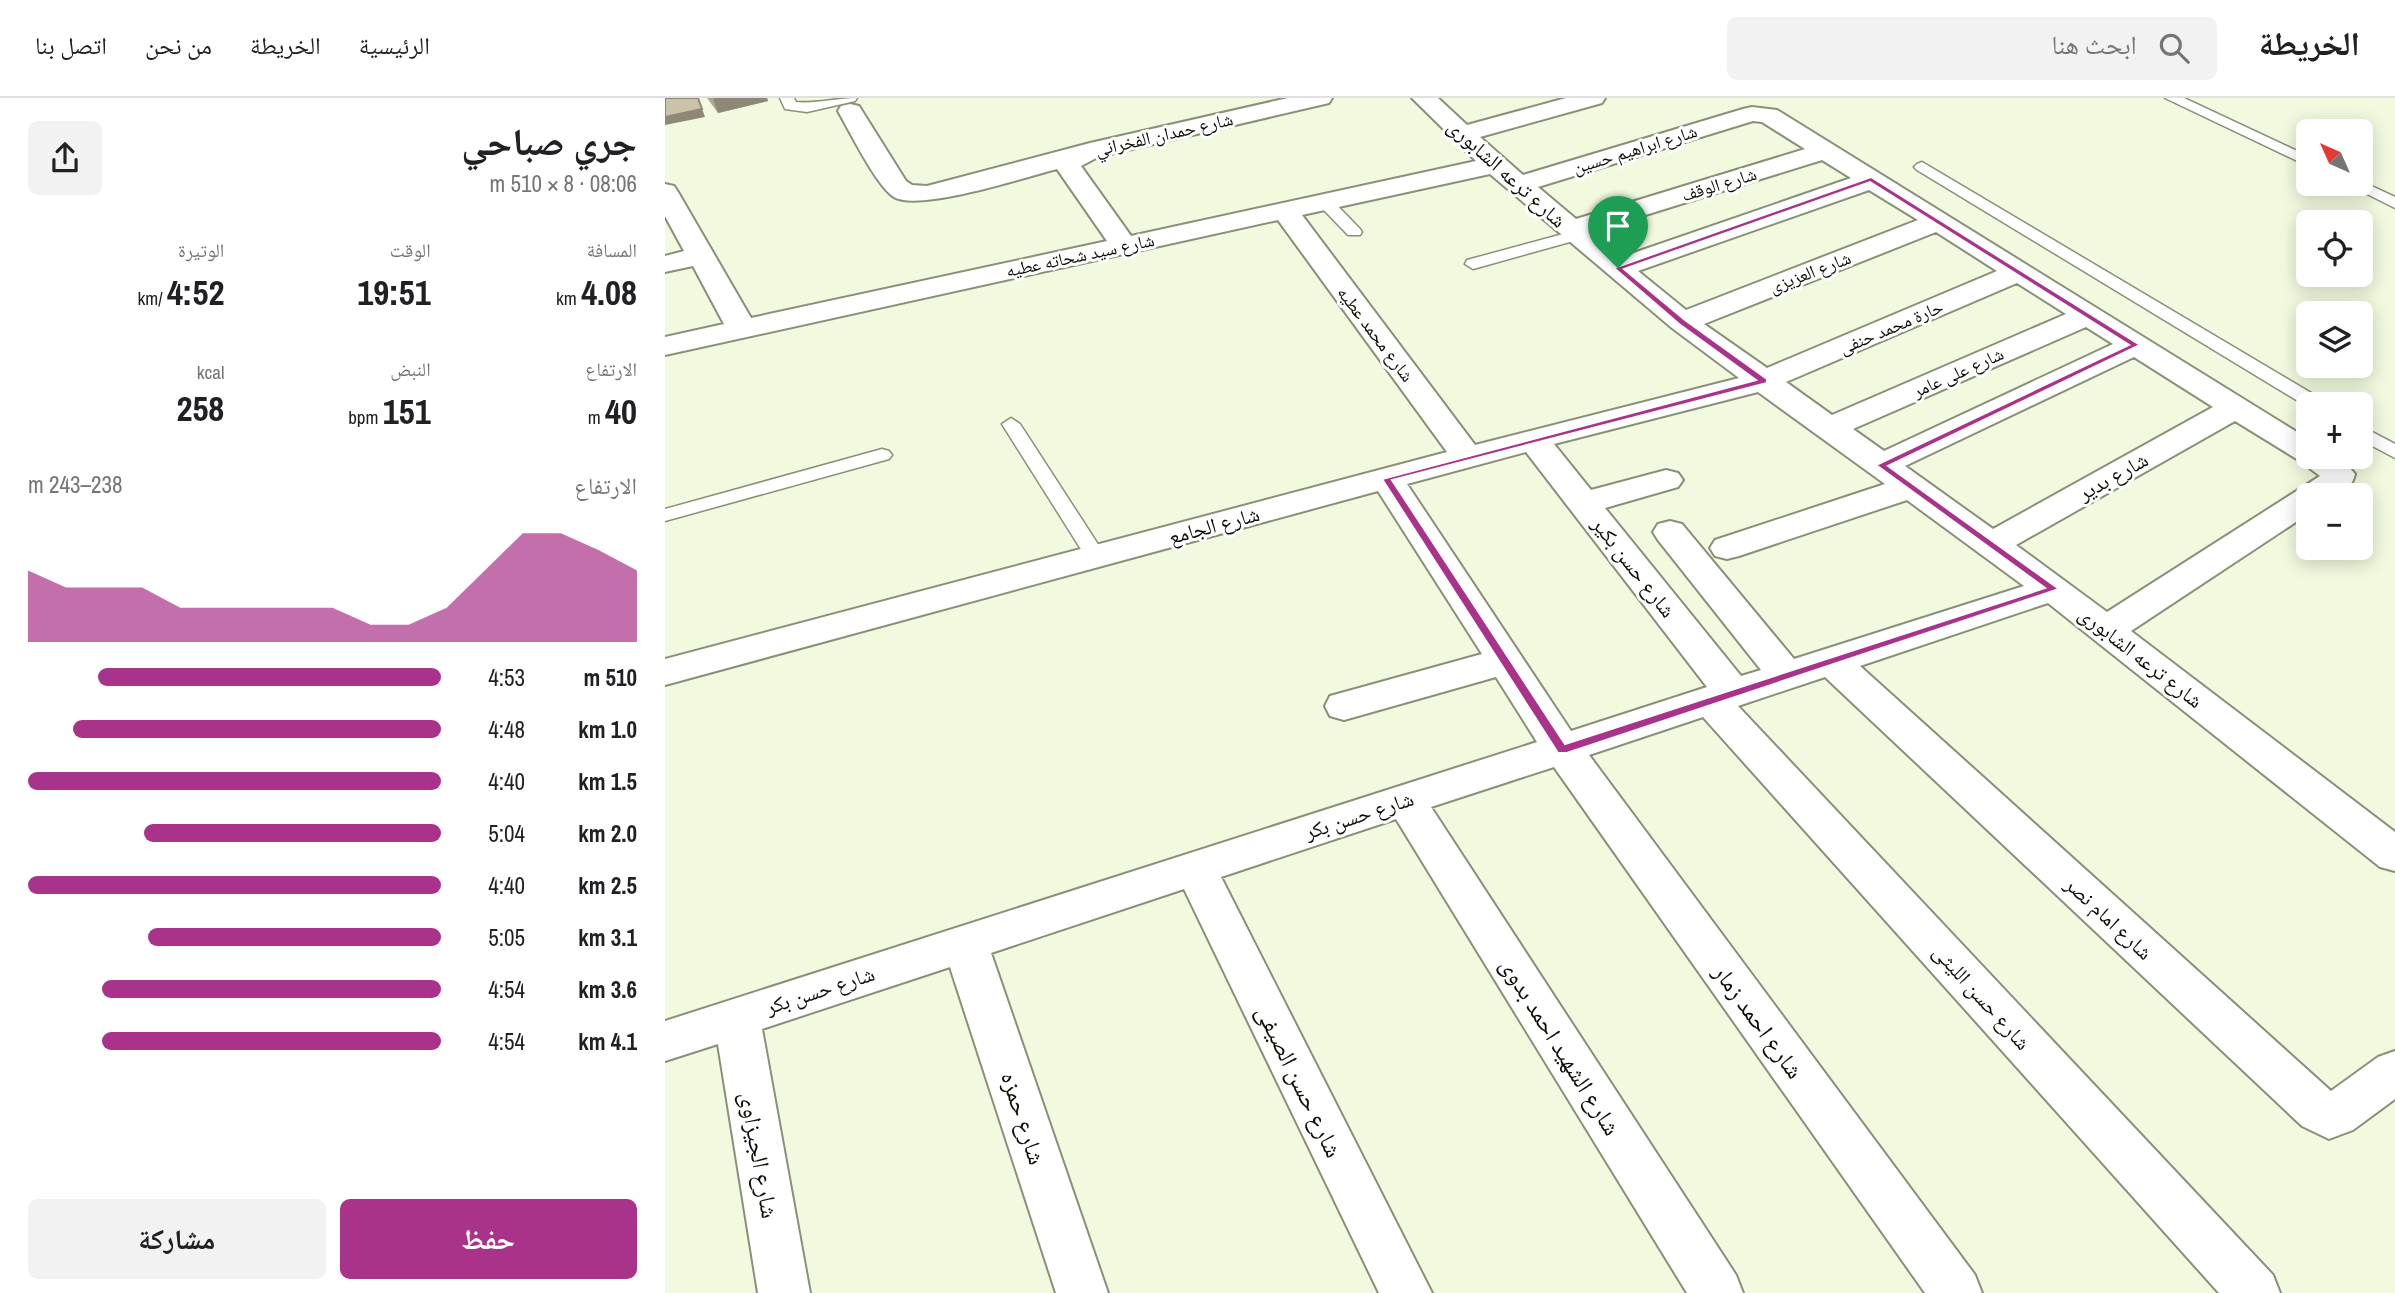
<!DOCTYPE html>
<html lang="ar">
<meta charset="utf-8">
<style>
:root{--surface:#fff;--page:#f2f2f2;--text:#202124;--muted:#757577;--line:#e0e0e0;--accent:#a9338a}
body{margin:0;font-family:"Archivo Narrow","Noto Naskh Arabic",sans-serif;background:var(--page);color:var(--text);direction:rtl;height:100vh;display:flex;flex-direction:column;font-size:26px;white-space:nowrap}
*{box-sizing:border-box;margin:0}
p{font-size:23px;color:var(--muted)}
.icon{flex:none;width:38px;height:38px;fill:none;stroke:currentColor;stroke-width:2;stroke-linecap:round;stroke-linejoin:round}
.map{position:relative;flex:1;overflow:hidden;direction:ltr}
.panel{display:flex;flex-direction:column;background:var(--surface);width:665px}
.panel>*{flex:none}
.needle{width:46px;rotate:315deg}
.controls{position:absolute;left:1631px;top:21px;display:grid;gap:14px}
.controls a{display:grid;place-items:center;width:77px;height:77px;border-radius:10px;background:var(--surface);box-shadow:0 4px 18px #0003;font-size:35px}
.pin{position:absolute;display:grid;place-items:center;width:60px;height:60px;color:#fff;margin:-72px -30px;border-radius:50% 50% 50% 0;rotate:-45deg;box-shadow:0 0 7px #0007}
.pin .icon{rotate:45deg}
.round{display:grid;place-items:center;flex:none;width:74px;height:74px;border-radius:10px;background:var(--page)}
.overview{display:flex;align-items:center;justify-content:space-between;height:119px;padding:0 28px}
h1{font-size:38px;font-weight:700;line-height:52px}
.figures{display:grid;grid-template-columns:repeat(3,1fr);gap:10px;height:119px;padding:7px 28px}
.figures div{display:grid;align-content:center}
.figures b{font-size:35px;font-weight:700}
.figures small{font-size:19px;font-weight:400}
.figures p{font-size:19px}
.chart{height:196px;padding:14px 28px}
.chart p{display:flex;justify-content:space-between}
.chart svg{width:100%;height:126px;margin-top:7px;fill:var(--accent);opacity:.7}
.button{display:flex;gap:14px;margin-top:auto;padding:14px 28px}
.button a{flex:1;height:80px;border-radius:10px;background:var(--accent);color:#fff;font-size:28px;font-weight:700;line-height:80px;text-align:center}
.button a+a{background:var(--page);color:var(--text)}
ul{padding:0 28px;list-style:none;font-size:23px}
li{display:grid;grid-template-columns:112px 84px 1fr;align-items:center;height:52px}
li i{height:18px;border-radius:9px;background:var(--accent)}
header{display:flex;align-items:center;gap:42px;box-sizing:border-box;height:98px;padding:0 35px;background:var(--surface);border-bottom:2px solid var(--line)}
header strong{font-size:33px}
nav{display:flex;gap:38px;margin-inline-start:auto;font-size:24px}
.search{width:490px;height:63px;background:var(--page);display:flex;align-items:center;gap:18px;box-sizing:border-box;padding:0 24px;border-radius:10px;color:var(--muted);font-size:26px}
main{display:flex;flex:1;min-height:0}
.map>svg:first-child{display:block}
</style>
<header>
<strong>الخريطة</strong>
<div class="search"><svg class="icon" aria-label="search" viewBox="0 0 24 24"><circle cx="10" cy="10" r="6"/><path d="M15 15l6 6"/></svg>ابحث هنا</div>
<nav><a>الرئيسية</a><a>الخريطة</a><a>من نحن</a><a>اتصل بنا</a></nav>
</header>
<main>
<div class="map">
<svg width="1730" height="1195" viewBox="0 0 1730 1195">
<rect width="100%" height="100%" fill="#f1fade"/>
<g fill="none" stroke-linecap="round" stroke-linejoin="round">
<defs>
<path id="lane" d="M115,0H129L131,4C149,6 172,0 192,0L190,3L142,14L120,11Z
M1500,0H1519L1643,58V68Z
M1257,64L1658,302L1660,306H1643V309L1252,72L1249,69L1252,66Z
M1696,83L1730,99V110L1682,86H1696Z
M660,99L666,101L695,131L697,134L695,137H683L654,107L652,104Z
M913,132L921,137L919,140L808,171L800,166L802,162Z
M346,320L355,326L438,454L441,459L438,464H424L337,326Z
M1696,328L1730,346V360L1696,342Z
M217,351L224,353L227,357L224,361L0,423V411Z"/>
<path id="street" d="M623,0H667L664,5L433,59L416,68L466,138L811,63L747,0H773L802,27L901,0H940L937,5L815,39L858,77L1078,11L1087,9L1112,12L1643,341V359C1663,359 1677,358 1690,376C1685,399 1662,397 1643,397V416L1466,533L1730,734V773L1715,769L1383,505L1195,568L1666,993L1713,959L1730,953V1001L1688,1032L1664,1041L1637,1028L1160,579L1073,608L1608,1177L1615,1195H1554L1038,619L924,657L1310,1177L1317,1195H1260L889,669L766,709L1071,1177L1078,1195H1022L731,721L556,779L767,1195H714L519,791L326,855L443,1195H391L285,869L97,931L145,1195H93L53,946L0,963V923L872,644L831,579L679,622L665,618L660,608L665,598L817,556L713,393L0,587V561L782,354L613,122L0,257V239L59,226L28,168L0,174V158L19,153L0,118V86L9,88L13,94L86,220L442,143L392,71C361,79 254,114 229,99C212,89 184,32 173,13L176,8L185,6L194,8L241,83L247,87L262,88L425,45ZM1088,23L1097,24L1140,51L911,121L873,89ZM1157,62L1186,80L957,159L926,134ZM825,76L1007,230L1074,280L810,347L637,117ZM1204,92L1253,122L1021,212L973,173ZM1271,134L1332,173L1102,270L1039,226ZM1352,185L1401,216L1167,317L1121,284ZM1421,229L1448,246L1219,353L1188,331ZM1469,259L1548,309L1328,431L1240,368ZM1093,294L1220,386L1050,442L1045,450L1050,458L1062,461L1074,458L1242,402L1359,488L1129,561L1017,426L1005,423L993,426L988,434L993,442L1096,572L1076,578L940,410L1013,389L1018,382L1013,375L1001,372L926,392L889,346ZM1570,323L1635,363L1655,378L1442,514L1351,447ZM861,354L1042,589L906,633L742,386Z"/>
</defs>
<!-- lane casing -->
<use href="#lane" stroke="#899077" stroke-width="3"/>
<!-- street casing -->
<use href="#street" stroke="#899077" stroke-width="4"/>
<!-- lane -->
<use href="#lane" fill="#fff" fill-rule="evenodd"/>
<!-- street -->
<use href="#street" fill="#fff" fill-rule="evenodd"/>
</g>
<!-- wall -->
<path fill="#afa890" d="M42,0H102L103,3L53,15Z"/>
<!-- shaded-wall -->
<path fill="#8e8876" d="M33,0L40,19L0,27V19Z
M51,0H102L103,3L53,15L48,1Z"/>
<!-- building -->
<path fill="#cbc3a8" stroke="#8e8876" stroke-width="2" d="M0,0H33L37,11L0,19Z"/>
<!-- route -->
<path fill="#a9338a" stroke="#fff" stroke-width="2" fill-rule="evenodd" d="M1206,79L1475,247L1223,368L1394,491L902,655H893L717,381L1091,282L1014,226L949,170ZM1205,84L1464,247L1211,367L1380,490L900,646L727,382L1102,285V281L1020,222L959,171Z"/>
<g text-anchor="middle" dominant-baseline="central" stroke-width="6" stroke-linejoin="round" paint-order="stroke">
<!-- far-street labels -->
<g font-size="18" fill="#0d0f06" stroke="#fff">
<text transform="translate(499 36) rotate(-13)">شارع حمدان الفخراني</text>
<text transform="translate(970 51) rotate(-17)">شارع ابراهيم حسين</text>
<text transform="translate(1054 86) rotate(-17)">شارع الوقف</text>
<text transform="translate(415 157) rotate(-12)">شارع سيد شحاته عطيه</text>
<text transform="translate(1145 174) rotate(-21)">شارع العزيزى</text>
<text transform="translate(1226 229) rotate(-23)">حارة محمد حنفى</text>
<text transform="translate(711 236) rotate(53)">شارع محمد عطيه</text>
<text transform="translate(1293 274) rotate(-24)">شارع على عامر</text>
</g>
<!-- street labels -->
<g font-size="21" fill="#0d0f06" stroke="#fff">
<text transform="translate(842 75) rotate(42)">شارع ترعه الشابورى</text>
<text transform="translate(1448 378) rotate(-29)">شارع بدير</text>
<text transform="translate(549 427) rotate(-15)">شارع الجامع</text>
<text transform="translate(969 469) rotate(52)">شارع حسن بكير</text>
<text transform="translate(1476 559) rotate(38)">شارع ترعه الشابورى</text>
<text transform="translate(694 717) rotate(-18)">شارع حسن بكر</text>
<text transform="translate(1444 820) rotate(43)">شارع امام نصر</text>
<text transform="translate(155 892) rotate(-18)">شارع حسن بكر</text>
<text transform="translate(1317 899) rotate(48)">شارع حسن الليثى</text>
</g>
<!-- near-street labels -->
<g font-size="24" fill="#0d0f06" stroke="#fff">
<text transform="translate(1094 923) rotate(54)">شارع احمد زمار</text>
<text transform="translate(896 948) rotate(58)">شارع الشهيد احمد بدوى</text>
<text transform="translate(635 983) rotate(64)">شارع حسن الصيفى</text>
<text transform="translate(359 1020) rotate(72)">شارع حمزه</text>
<text transform="translate(95 1057) rotate(80)">شارع الجيزاوى</text>
</g>
</g>
</svg>
<div class="controls">
<a><svg class="needle" viewBox="-14 -14 28 28"><path d="M0-13l5 13h-10z" fill="#e53935"/><path d="M0 13l5-13h-10z" fill="#757577"/></svg></a>
<a><svg class="icon" aria-label="locate" viewBox="0 0 24 24"><circle cx="12" cy="12" r="6"/><path d="M12 2v4M12 18v4M2 12h4M18 12h4"/></svg></a>
<a><svg class="icon" aria-label="layers" viewBox="0 0 24 24"><path d="M12 4l9 5-9 5-9-5zM3 14l9 5 9-5"/></svg></a>
<a>+</a>
<a>−</a>
</div>
<div class="pin" style="left:953px;top:170px;background:#1e9e55"><svg class="icon" aria-label="arrive" viewBox="0 0 24 24"><path d="M6 21V4h12l-3 4 3 4H6"/></svg></div>
</div>
<section class="panel">
<div class="overview"><div><h1>جري صباحي</h1><p>08:06 · 8 × 510 m</p></div><a class="round"><svg class="icon" aria-label="share" viewBox="0 0 24 24"><path d="M12 15V3M7 8l5-5 5 5M5 13v7h14v-7"/></svg></a></div>
<div class="figures">
<div><p>المسافة</p><b>4.08<small> km</small></b></div>
<div><p>الوقت</p><b>19:51</b></div>
<div><p>الوتيرة</p><b>4:52<small> /km</small></b></div>
</div>
<div class="figures">
<div><p>الارتفاع</p><b>40<small> m</small></b></div>
<div><p>النبض</p><b>151<small> bpm</small></b></div>
<div><p>kcal</p><b>258</b></div>
</div>
<div class="chart"><p><span>الارتفاع</span>238–243 m</p>
<svg viewBox="0 0 160 44" preserveAspectRatio="none"><path d="M0 44V19L10 25L20 25L30 25L40 32L50 32L60 32L70 32L80 32L90 38L100 38L110 32L120 19L130 6L140 6L150 12L160 19V44z"/></svg>
</div>
<ul>
<li><b>510 m</b>4:53<i style="width:83%"></i></li>
<li><b>1.0 km</b>4:48<i style="width:89%"></i></li>
<li><b>1.5 km</b>4:40<i style="width:100%"></i></li>
<li><b>2.0 km</b>5:04<i style="width:72%"></i></li>
<li><b>2.5 km</b>4:40<i style="width:100%"></i></li>
<li><b>3.1 km</b>5:05<i style="width:71%"></i></li>
<li><b>3.6 km</b>4:54<i style="width:82%"></i></li>
<li><b>4.1 km</b>4:54<i style="width:82%"></i></li>
</ul>
<div class="button"><a>حفظ</a><a>مشاركة</a></div>
</section>
</main>
